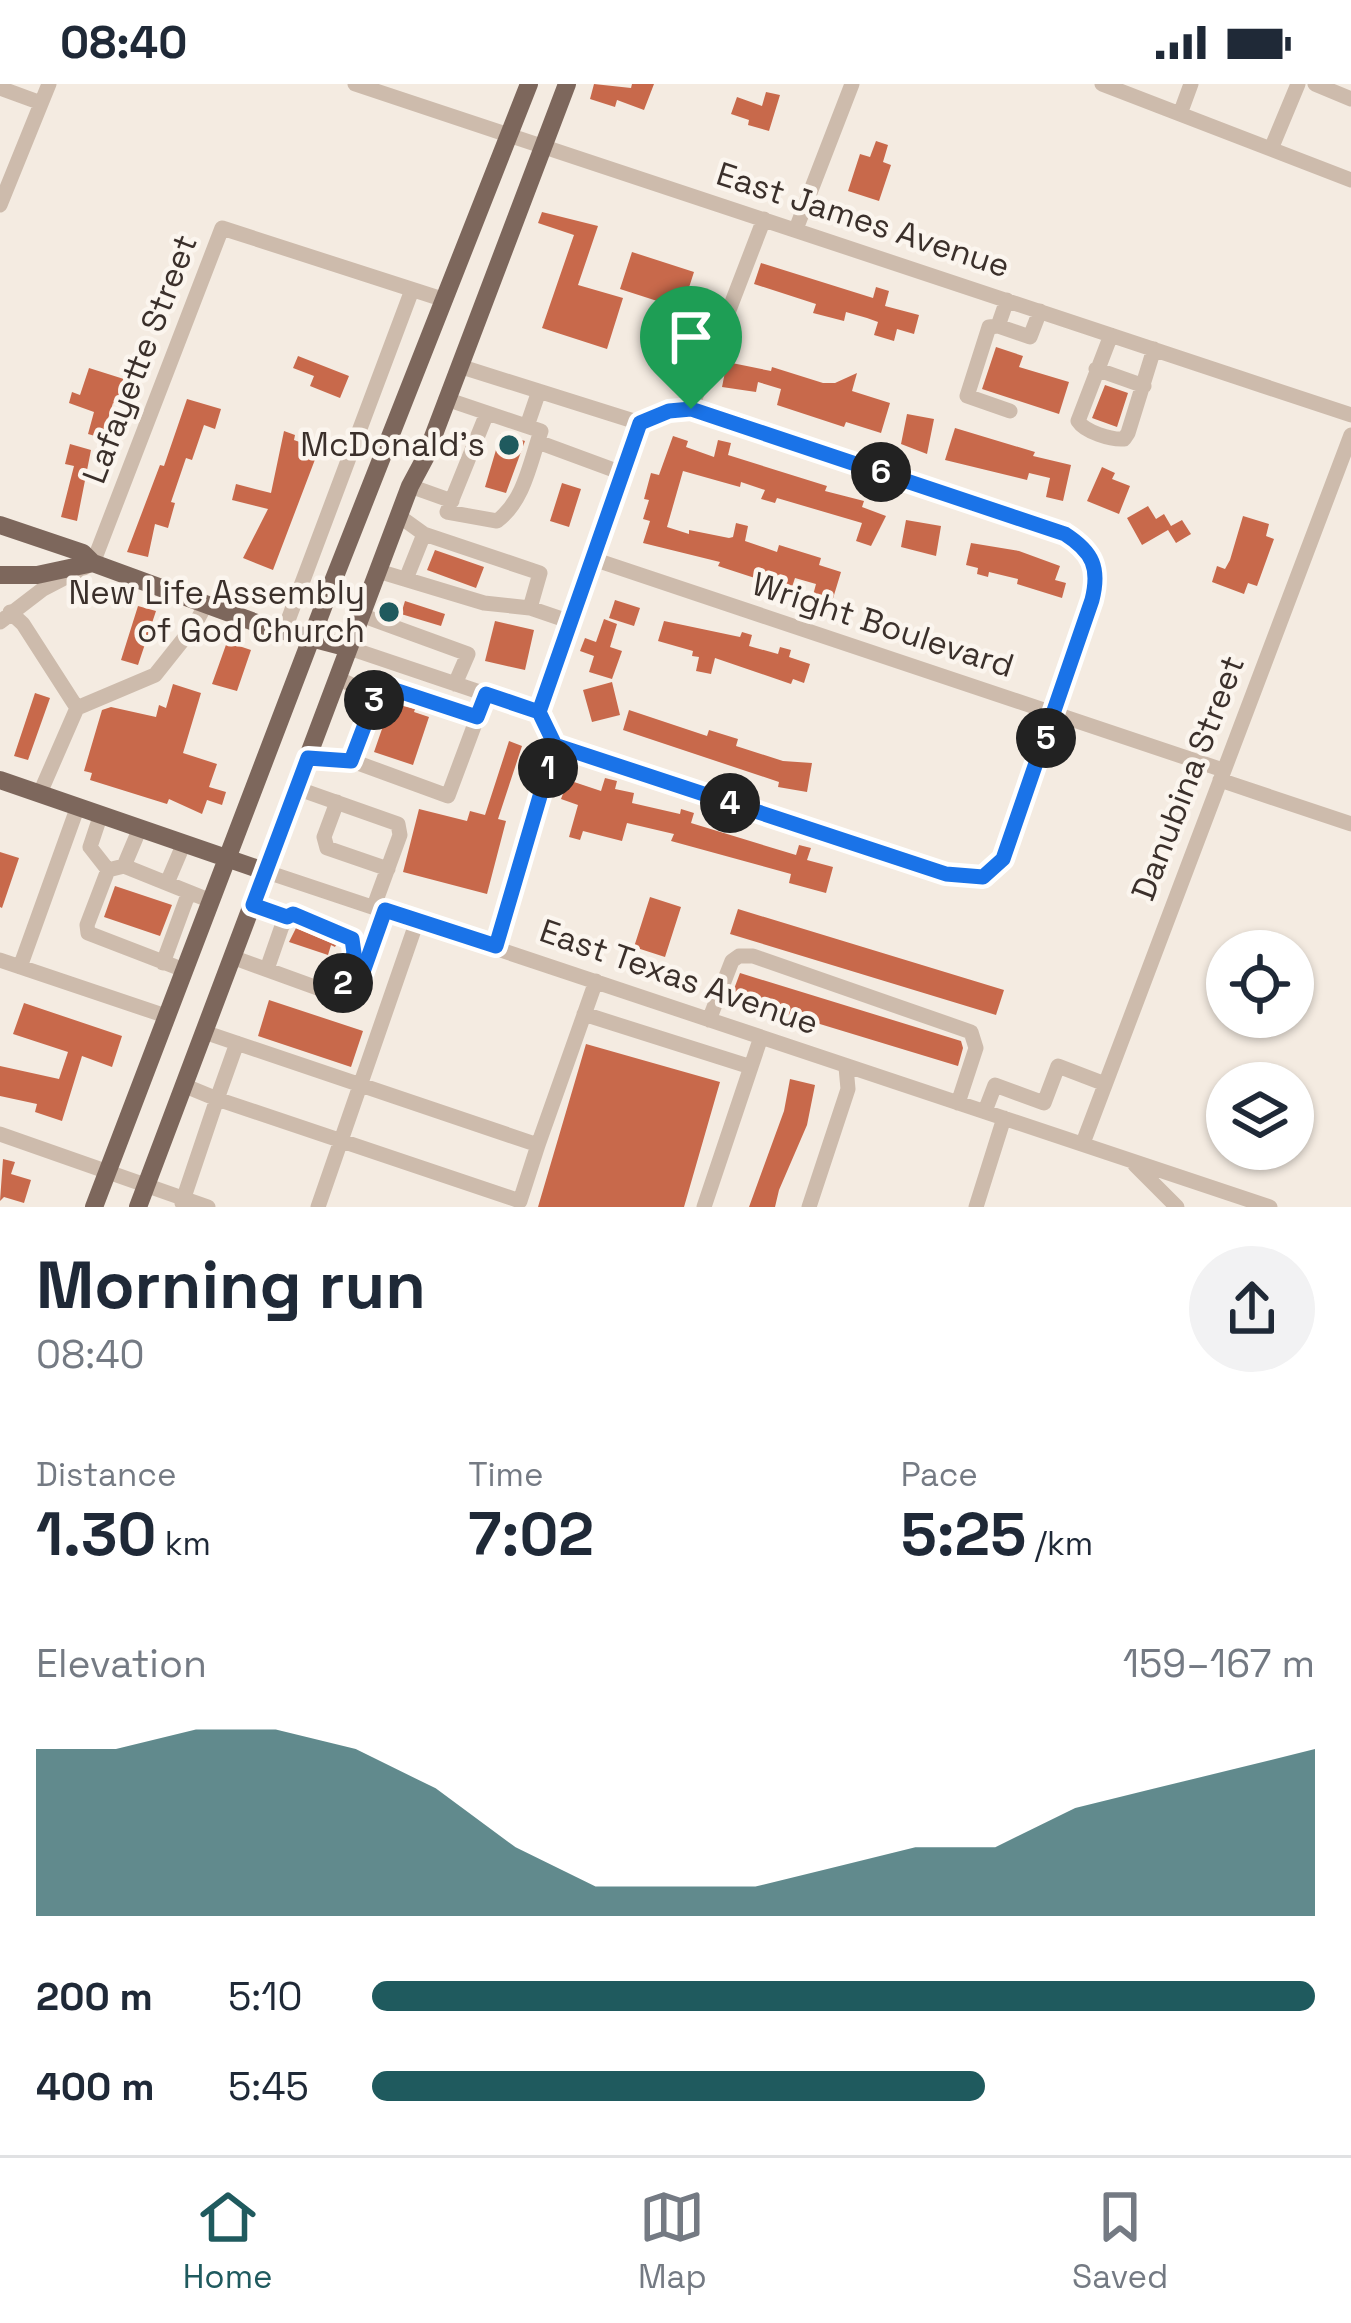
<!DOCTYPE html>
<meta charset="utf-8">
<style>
:root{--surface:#fff;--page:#f2f2f3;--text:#1f2937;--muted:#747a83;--line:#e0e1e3;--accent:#1f5a5e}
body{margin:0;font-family:"Space Grotesk",sans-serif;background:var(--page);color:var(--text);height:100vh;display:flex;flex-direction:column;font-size:45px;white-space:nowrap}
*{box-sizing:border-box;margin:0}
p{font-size:39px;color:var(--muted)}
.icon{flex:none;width:66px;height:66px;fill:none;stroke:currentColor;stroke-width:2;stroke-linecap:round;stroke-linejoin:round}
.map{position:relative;height:1123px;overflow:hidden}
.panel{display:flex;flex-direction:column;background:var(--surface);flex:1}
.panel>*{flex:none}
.controls{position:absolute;left:1206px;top:846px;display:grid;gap:24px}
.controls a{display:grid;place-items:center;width:108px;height:108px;border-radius:50%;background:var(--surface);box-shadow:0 3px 9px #0004;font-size:60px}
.pin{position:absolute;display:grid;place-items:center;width:102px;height:102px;color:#fff;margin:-123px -51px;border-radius:50% 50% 50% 0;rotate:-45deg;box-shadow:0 0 12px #0007}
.pin .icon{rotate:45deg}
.km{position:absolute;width:60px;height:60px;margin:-30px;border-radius:50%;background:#222;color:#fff;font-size:33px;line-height:60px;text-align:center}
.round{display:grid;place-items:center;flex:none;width:126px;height:126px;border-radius:63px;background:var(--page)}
.overview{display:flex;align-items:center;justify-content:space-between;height:204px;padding:0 36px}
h1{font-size:66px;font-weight:600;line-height:90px}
.metrics{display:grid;grid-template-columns:repeat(3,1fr);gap:18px;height:204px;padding:12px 36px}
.metrics div{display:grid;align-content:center}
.metrics b{font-size:60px;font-weight:600}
.metrics small{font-size:33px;font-weight:400}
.metrics p{font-size:33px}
.chart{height:336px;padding:24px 36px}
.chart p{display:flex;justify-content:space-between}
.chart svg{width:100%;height:216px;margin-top:12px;fill:var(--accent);opacity:.7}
ul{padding:0 36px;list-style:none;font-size:39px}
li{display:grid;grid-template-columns:192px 144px 1fr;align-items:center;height:90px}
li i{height:30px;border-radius:15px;background:var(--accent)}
.status{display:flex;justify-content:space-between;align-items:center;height:84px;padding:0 60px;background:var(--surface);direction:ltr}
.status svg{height:33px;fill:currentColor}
.menu{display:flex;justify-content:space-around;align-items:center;height:168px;border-top:3px solid var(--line);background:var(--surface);font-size:33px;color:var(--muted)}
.menu a{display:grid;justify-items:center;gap:6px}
.menu .active{color:var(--accent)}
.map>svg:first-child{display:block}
</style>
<div class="status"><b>08:40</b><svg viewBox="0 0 49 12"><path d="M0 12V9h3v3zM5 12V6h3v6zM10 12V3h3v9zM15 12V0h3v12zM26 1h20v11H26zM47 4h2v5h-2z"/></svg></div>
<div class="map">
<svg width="1351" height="1123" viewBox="0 0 1351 1123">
<rect width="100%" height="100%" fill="#f4ebe1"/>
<!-- building -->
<path fill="#c8694b" d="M594,0L631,4L632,0H654L644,26L617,16L615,23L590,15Z
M766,8L780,11L769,47L748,41L749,36L731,30L737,13L762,22Z
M876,57L888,61L883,78L891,81L879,117L848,107L860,70L870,73Z
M542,128L598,142L578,201L623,214L607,265L542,244L574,151L538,139Z
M632,168L694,188L682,225L620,205Z
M761,179L873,214L876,203L889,207L885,222L919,231L914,250L897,245L894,257L874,251L878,238L867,234L846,228L844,237L813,229L816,220L754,200Z
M996,263L1023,272L1019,283L1069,298L1059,330L982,305Z
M298,272L349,292L340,314L310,302L314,292L293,284Z
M727,278L771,287L772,283L823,299H835L857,289L852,307L890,319L881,349L846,338L844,343L777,321L781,305L758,298L756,308L722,303Z
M89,284L127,296L119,321L113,319L102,354L88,350L94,328L69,319L72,308L80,311Z
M1105,301L1128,309L1117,343L1092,334Z
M187,315L221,325L215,345L204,341L192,376L186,374L171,418L175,419L168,444L155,440L148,473L127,468L160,381L164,382Z
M907,330L934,335L927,370L901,360Z
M955,344L1035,368L1033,372L1071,381L1063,417L1046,413L1050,394L1029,389L1027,396L945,376Z
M284,347L295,351L294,356L319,365L273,486L243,474L268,425L232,416L236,400L271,409Z
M501,349L525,357L506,409L485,403Z
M673,352L688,357L686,363L714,373L718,356L731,359L728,371L827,402L825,407L864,417L862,423L886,432L871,462L856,457L862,439L777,414L775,419L761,415L765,406L741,398L740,403L683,387L667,443L689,450V446L729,454L733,453L736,439L748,442L745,457L777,468L779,461L821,474L819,481L841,488L831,521L812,515L816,500L795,494L791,506L718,482L720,478L643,459L650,437L643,435L649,416L644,415L651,389L659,391Z
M70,360L91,366L77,437L61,433L74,382L65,380Z
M1102,383L1115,389L1112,395L1130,402L1119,430L1087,417Z
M562,399L581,405L569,443L550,437Z
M1148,422L1156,435L1164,430L1171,442L1182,436L1191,450L1176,459L1168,446L1142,461L1127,434Z
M1243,432L1269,440L1266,452L1274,455L1257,502L1248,499L1244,510L1212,498L1217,482L1225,485L1230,476Z
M906,436L941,442L936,472L901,463Z
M971,459L1019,467L1060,482L1055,496L1066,499L1062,514L1017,500L1018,495L989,488L988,493L977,490L978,484L966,481Z
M435,466L484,483L476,504L427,486Z
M615,516L640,524L634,542L609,534Z
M405,517L445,530L441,542L401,530Z
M138,522L156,527L138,581L121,576Z
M604,535L617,540L610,563L622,567L612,595L589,588L594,572L580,567L585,554L596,558Z
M495,537L534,546L525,586L485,577Z
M664,537L740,553L742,548L752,551L749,562L778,570L780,563L791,566L789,573L810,580L804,599L793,595L791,600L715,574L711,590L696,587L699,573L692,572L693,567L658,557Z
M227,558L251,566L237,607L212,600Z
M612,598L620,631L592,638L583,606Z
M173,600L201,609L183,669L217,680L209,703L226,708L222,721L207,716L202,730L169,715L167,720L90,696L92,689L84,687L102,626L111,623L156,633L159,621L166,624Z
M35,609L50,614L28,676L14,672Z
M391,619L415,625L414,628L429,633L413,681L374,668Z
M629,626L707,652L709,646L738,655L736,662L783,677L812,679L807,708L778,703L779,698L623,646Z
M509,657L522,662L498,735L506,737L487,810L403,788L419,725L467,737L470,727L485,731Z
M605,694L617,697L615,705L634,709L632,719L680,730L681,725L694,729L691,739L796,771L799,761L811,764L807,776L833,783L826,809L789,799L791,790L671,757L674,750L627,739L622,757L583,747L580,756L569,753L578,721L561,715L568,696L601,707Z
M0,768L19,774L2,824L0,823Z
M115,802L172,821L160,852L104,833Z
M650,813L681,823L665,873L634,863Z
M738,825L1004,906L996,931L730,850Z
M296,844L336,861L335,863L331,861L328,871L289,858Z
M740,889L961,957L963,964L958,982L731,913Z
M269,916L363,947L351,983L258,952Z
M24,919L122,952L112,983L82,972L62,1037L35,1028L37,1020L0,1012V982L59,995L68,968L13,950Z
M586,960L720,998L684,1123H538Z
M790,995L815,1001L807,1041L779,1106L775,1123H749L784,1027Z
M3,1075L15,1078L11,1090L31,1096L24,1119L4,1113L0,1117Z"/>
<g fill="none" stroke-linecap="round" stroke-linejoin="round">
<!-- minor -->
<path stroke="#cdbbac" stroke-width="15" d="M355,0L1351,331
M1102,0L1351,96
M1315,0L1351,15
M0,4L41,19
M1180,30L1191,0
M1271,65L1298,0
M0,121L49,0
M796,145L852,0
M1007,216L998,242L1030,253L1040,227
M998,242L989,243L967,312L1010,327
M1111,251L1078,337C1085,348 1111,356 1124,355L1128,349L1154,265
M459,282L640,339
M1096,285L1144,302
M446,315L541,347C530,379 524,417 497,437L447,428L487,329
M691,325L764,135
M527,342L539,307
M538,358L622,389
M410,402L452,417
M399,432L424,450L540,489L530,524
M593,475L1223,686
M378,487L484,519L530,524L571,538
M406,495L424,450
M10,528L23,540L77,624L40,709
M361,531L468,570L455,600
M0,538L43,505L93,479L222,144L445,216
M284,547L412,206
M349,564L539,628
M337,594L376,612
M77,624L155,591L194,542L206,520
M307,674H344L448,712L486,610
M351,677L380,600L477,633
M1220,696L1351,740
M296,704L398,740L400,751L374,822
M337,718L324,753L327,764L388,785
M101,730L90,763L108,786
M124,782L140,744
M264,787L1270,1123
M167,799L184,759
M253,821L287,833
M496,862L555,661L539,628L640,339L669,327L691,325L1065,450L1092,472L1096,501L1055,629L1002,775L983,793L947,790L555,661
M232,873L345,914L357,902L385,826
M0,876L166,932
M163,879L189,808
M20,883L78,722
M267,885L282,842L293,830L352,855L354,869L339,911
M184,886L88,849L87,841L108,786L124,782L211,817
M584,930L751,983
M709,936L732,877L739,872H753L971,948L976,964L958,1019
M204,948L538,1061L596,897
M237,959L217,1015L520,1117L538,1061
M985,1027L995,1001L1044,1019L1058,982L1105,1000
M0,1050L208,1123
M1083,1059L1351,351
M1135,1081L1177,1123
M182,1119L217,1015L183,1001
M318,1123L417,837
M704,1123L761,953
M809,1123L848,1005L846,983
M976,1123L1004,1034"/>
<!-- major -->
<path stroke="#7d675c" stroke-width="18" d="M0,441L83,469L93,479
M0,491H37L93,479L265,542L349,564
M0,696L264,787
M94,1123L330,505L529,0
M138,1123L410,402L425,374L567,0"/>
</g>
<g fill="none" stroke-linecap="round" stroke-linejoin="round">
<defs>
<path id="route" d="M691,325L669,327L640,339L539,628L555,661L496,862L385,826L358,902L345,914L339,911L354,869L352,855L293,830L287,833L253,821L308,674L351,677L380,601L477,633L486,610L539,628L555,661L946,790L983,793L1003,775L1092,516C1100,484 1093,468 1065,450L691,325"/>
</defs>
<!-- route casing -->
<use href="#route" stroke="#fff" stroke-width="24"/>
<!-- route -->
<use href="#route" stroke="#1a73e8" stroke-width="15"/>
</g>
<!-- markers -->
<g fill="#1f5a5e" stroke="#fbf5ee" stroke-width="4.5">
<circle cx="509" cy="361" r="12"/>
<circle cx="389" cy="528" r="12"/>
</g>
<g text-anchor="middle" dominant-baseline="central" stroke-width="9" stroke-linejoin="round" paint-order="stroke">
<!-- street labels -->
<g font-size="33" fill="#3b302b" stroke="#fbf5ee">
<text transform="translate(863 136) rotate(18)">East James Avenue</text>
<text transform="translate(140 275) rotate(-69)">Lafayette Street</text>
<text transform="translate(883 541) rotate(18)">Wright Boulevard</text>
<text transform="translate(1188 694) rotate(-69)">Danubina Street</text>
<text transform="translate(679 893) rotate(19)">East Texas Avenue</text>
</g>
<!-- poi labels -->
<g font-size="33" fill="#3b302b" stroke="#fbf5ee" text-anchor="end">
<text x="485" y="361">McDonald's</text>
<text x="365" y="509">New Life Assembly<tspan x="365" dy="38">of God Church</tspan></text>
</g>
</g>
</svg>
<div class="controls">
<a><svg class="icon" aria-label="locate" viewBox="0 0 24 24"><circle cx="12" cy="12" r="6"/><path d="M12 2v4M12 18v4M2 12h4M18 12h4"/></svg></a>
<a><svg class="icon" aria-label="layers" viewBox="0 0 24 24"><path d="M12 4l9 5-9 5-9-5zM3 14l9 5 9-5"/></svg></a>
</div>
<div class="pin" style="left:691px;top:325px;background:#1e9e55"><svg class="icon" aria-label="arrive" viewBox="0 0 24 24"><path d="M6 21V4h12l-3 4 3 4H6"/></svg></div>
<b class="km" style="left:548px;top:684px">1</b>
<b class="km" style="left:343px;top:899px">2</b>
<b class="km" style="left:374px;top:616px">3</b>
<b class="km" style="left:730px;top:719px">4</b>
<b class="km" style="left:1046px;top:654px">5</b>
<b class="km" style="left:881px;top:388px">6</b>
</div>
<section class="panel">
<div class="overview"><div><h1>Morning run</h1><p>08:40</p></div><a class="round"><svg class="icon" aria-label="share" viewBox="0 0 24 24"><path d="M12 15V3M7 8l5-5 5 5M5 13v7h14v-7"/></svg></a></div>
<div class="metrics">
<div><p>Distance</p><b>1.30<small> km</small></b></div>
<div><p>Time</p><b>7:02</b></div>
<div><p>Pace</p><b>5:25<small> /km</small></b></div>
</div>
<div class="chart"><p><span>Elevation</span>159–167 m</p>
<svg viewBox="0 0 160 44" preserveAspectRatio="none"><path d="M0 44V10L10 10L20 6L30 6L40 10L50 18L60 30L70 38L80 38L90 38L100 34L110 30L120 30L130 22L140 18L150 14L160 10V44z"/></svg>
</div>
<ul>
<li><b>200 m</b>5:10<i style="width:100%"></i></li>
<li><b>400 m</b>5:45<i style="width:65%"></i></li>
</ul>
</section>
<nav class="menu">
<a class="active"><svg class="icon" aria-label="home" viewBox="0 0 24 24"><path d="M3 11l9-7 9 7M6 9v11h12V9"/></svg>Home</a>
<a><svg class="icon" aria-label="map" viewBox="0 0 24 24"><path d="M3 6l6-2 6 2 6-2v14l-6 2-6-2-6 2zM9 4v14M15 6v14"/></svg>Map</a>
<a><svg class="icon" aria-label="saved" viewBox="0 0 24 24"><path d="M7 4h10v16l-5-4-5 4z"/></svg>Saved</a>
</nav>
